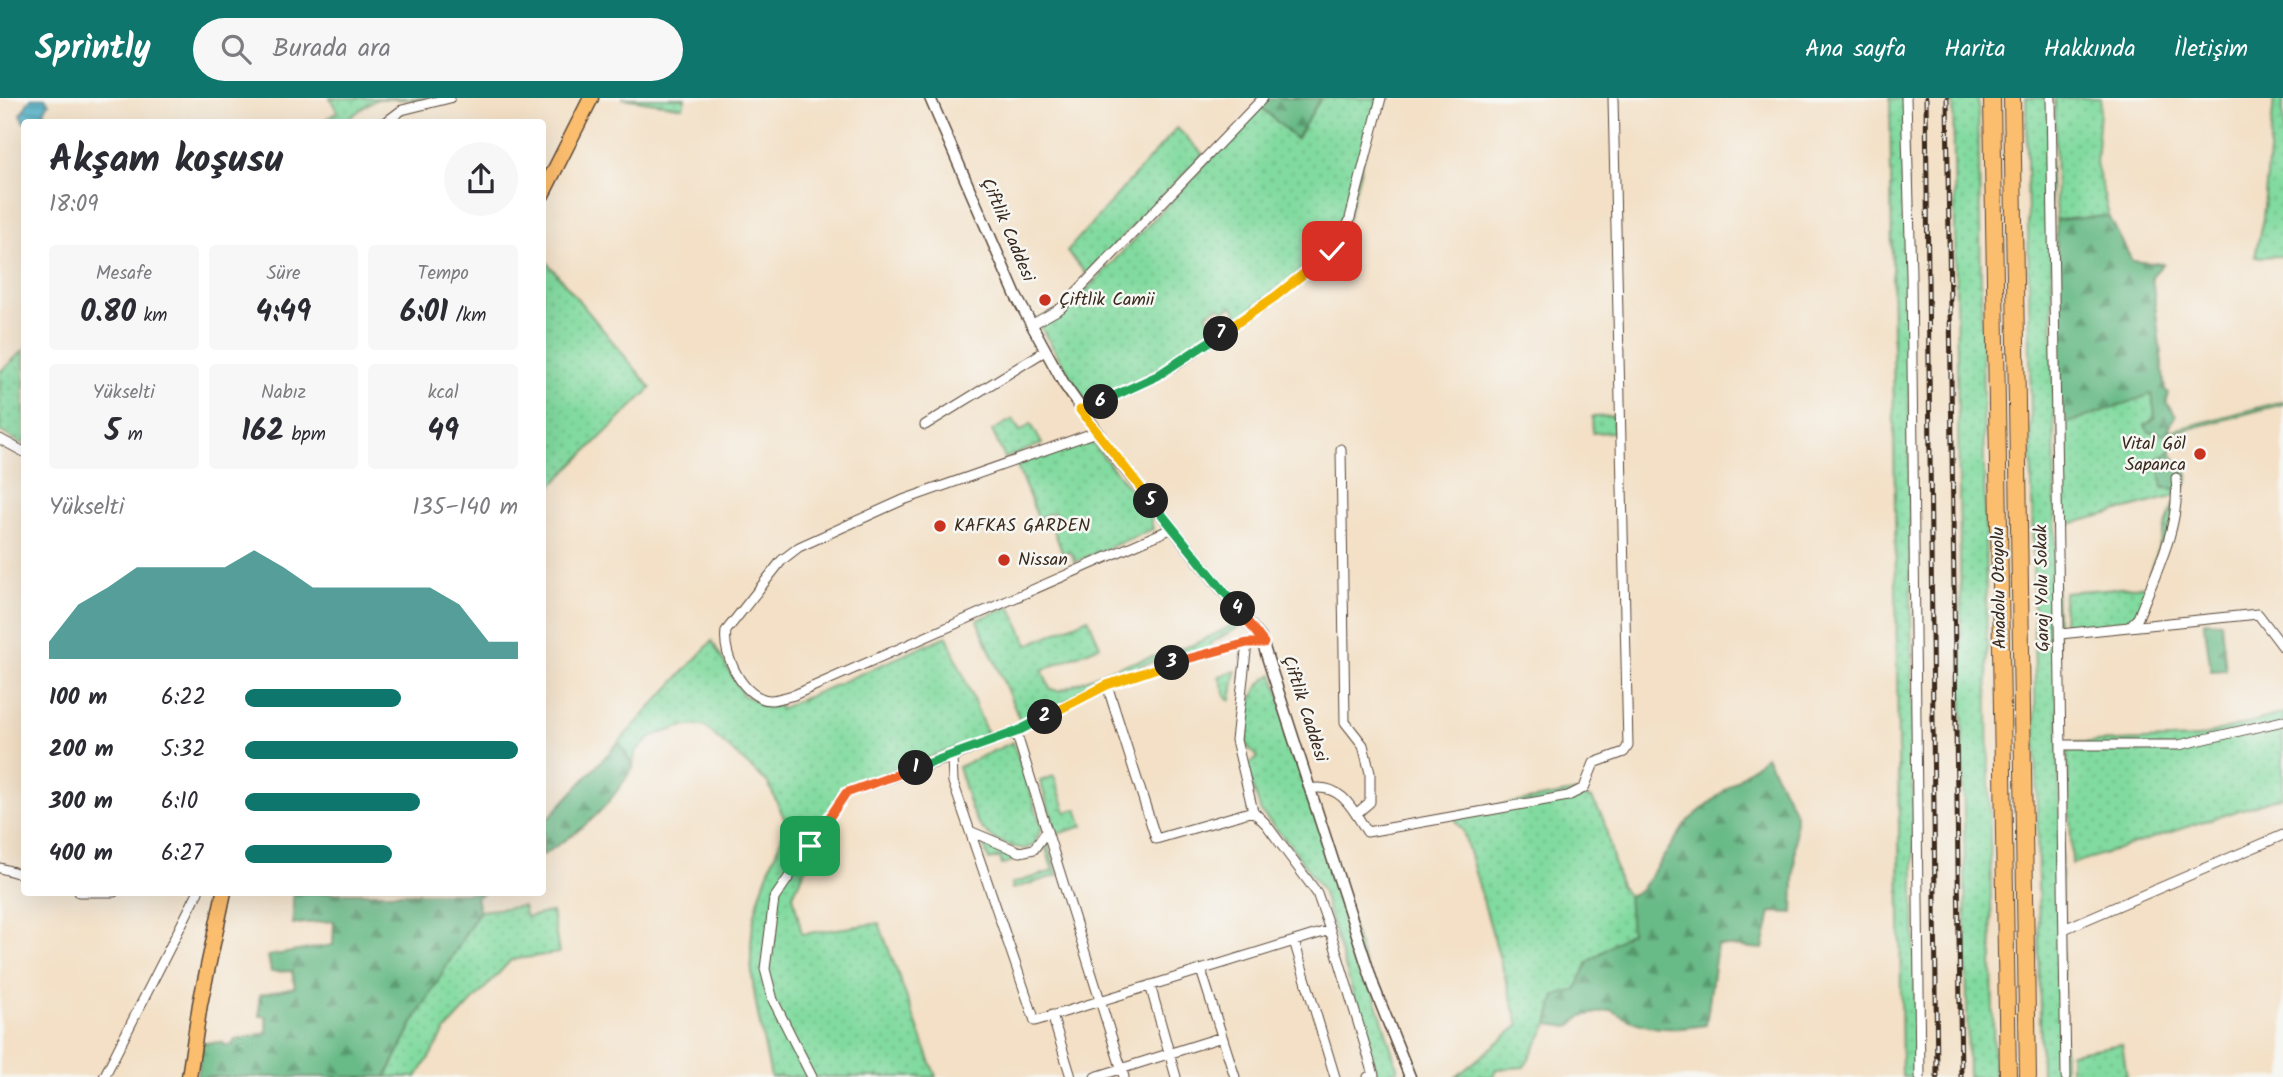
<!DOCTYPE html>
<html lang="tr">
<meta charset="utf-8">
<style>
:root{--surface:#fff;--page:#f7f7f7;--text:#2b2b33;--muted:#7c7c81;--accent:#0f766e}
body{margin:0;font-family:Kalam,sans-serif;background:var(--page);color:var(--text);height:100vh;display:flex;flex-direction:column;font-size:26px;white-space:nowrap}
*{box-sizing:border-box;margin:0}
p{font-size:23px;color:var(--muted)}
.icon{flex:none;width:38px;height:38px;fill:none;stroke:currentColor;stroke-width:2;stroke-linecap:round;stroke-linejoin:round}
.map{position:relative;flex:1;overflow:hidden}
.details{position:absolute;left:21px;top:21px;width:525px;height:777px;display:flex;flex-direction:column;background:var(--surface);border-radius:7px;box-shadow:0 7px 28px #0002}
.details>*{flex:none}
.pin{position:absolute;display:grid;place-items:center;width:60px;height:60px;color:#fff;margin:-30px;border-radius:14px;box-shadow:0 4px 10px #0006}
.km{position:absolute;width:35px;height:35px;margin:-18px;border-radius:50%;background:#222;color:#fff;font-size:19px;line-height:35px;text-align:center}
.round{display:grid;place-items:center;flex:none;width:74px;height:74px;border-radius:37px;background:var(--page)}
.headline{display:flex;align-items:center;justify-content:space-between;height:119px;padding:0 28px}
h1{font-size:38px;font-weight:600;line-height:52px}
.stats{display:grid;grid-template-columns:repeat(3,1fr);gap:10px;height:119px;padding:7px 28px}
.stats div{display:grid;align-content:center;border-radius:7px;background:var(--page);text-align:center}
.stats b{font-size:30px;font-weight:600}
.stats small{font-size:19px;font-weight:400}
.stats p{font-size:19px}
.chart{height:196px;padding:14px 28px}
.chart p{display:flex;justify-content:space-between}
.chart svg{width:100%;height:126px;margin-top:7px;fill:var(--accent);opacity:.7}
ul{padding:0 28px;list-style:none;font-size:23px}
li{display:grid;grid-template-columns:112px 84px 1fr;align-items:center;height:52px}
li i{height:18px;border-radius:9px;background:var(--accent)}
header{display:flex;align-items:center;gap:42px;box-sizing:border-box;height:98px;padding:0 35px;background:var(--accent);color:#fff}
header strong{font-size:33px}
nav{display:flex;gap:38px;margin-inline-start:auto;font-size:24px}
.search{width:490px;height:63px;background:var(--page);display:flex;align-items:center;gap:18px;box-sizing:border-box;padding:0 24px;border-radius:38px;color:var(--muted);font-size:26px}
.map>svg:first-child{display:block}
</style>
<header>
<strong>Sprintly</strong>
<div class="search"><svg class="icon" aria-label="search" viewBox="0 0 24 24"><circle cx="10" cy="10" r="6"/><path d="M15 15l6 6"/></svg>Burada ara</div>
<nav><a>Ana sayfa</a><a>Harita</a><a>Hakkında</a><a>İletişim</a></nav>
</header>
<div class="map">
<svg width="2283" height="979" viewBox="0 0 2283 979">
<defs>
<pattern id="grass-dots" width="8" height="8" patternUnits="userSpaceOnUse" patternTransform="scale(1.75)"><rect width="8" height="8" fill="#81da9f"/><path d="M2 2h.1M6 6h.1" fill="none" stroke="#70bb88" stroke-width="1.8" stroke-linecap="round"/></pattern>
<pattern id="forest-firs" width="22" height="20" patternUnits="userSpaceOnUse" patternTransform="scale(1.75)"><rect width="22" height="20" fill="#68ba86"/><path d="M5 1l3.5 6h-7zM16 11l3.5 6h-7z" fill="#57976d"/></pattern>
<pattern id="water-rules" width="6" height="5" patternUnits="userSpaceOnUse" patternTransform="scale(1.75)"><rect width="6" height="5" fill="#46adc5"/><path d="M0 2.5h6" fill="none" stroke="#3c8d9f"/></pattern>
</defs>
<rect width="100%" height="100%" fill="#f6f6f2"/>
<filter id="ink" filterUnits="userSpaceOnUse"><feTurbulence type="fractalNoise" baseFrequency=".0143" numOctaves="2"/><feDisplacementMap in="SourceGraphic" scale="14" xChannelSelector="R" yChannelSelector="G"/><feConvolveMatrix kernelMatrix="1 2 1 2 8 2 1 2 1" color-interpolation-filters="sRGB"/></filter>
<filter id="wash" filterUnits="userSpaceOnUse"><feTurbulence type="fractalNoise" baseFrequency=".00686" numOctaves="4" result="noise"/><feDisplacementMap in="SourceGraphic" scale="28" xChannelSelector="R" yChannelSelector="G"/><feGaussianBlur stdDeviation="1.57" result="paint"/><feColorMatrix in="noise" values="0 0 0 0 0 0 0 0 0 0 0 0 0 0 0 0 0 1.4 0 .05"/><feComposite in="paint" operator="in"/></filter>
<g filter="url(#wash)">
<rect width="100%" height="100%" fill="#f3e0c6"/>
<!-- grass -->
<path fill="url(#grass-dots)" stroke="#5e825e" stroke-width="2" d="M330,0H430C414,3 393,0 378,1C357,9 354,25 328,24L326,21L338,14Z
M622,0H685L683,9Z
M1321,0H1379L1347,124L1333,148L1240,219L1232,208L1224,213L1220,208L1206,216L1215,232L1158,273L1086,305L1040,228L1066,213L1261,9L1296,41Z
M1890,0H1906L1916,979H1902Z
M1953,0H1978L1994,979H1968Z
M2026,0H2049L2064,979H2041Z
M2055,0H2101L2096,65L2109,118L2056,122Z
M2274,0H2283V158L2255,159L2263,120Z
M1177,30L1203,56L1086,176L1067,153Z
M542,158L651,290L544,395L542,394Z
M24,252V347L0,333V274Z
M2165,291L2170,333L2283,303V306L2170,336L2176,398L2062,428L2059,322L2065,326Z
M1613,318L1614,334L1593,335L1592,319Z
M1013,321L1020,333L1031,326L1042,346L1005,360L992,333Z
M1089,341L1149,414L1153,431L1075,464L1071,454L1063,456L1053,430L1060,427L1054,414L1038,420L1016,366Z
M2174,404L2175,415L2139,515L2122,528L2068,531L2063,528L2064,494L2145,488Z
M1010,508L1028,547L1088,520L1100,548L1042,572L1050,591L1059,593L1114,570L1193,547L1241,523L1243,527L1210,545L1212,553C1143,555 1082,595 1022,627L977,522Z
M947,538L988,638L857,686L840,697L793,797L802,836L879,825L936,979H771C762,933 747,882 752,834C756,797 774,761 787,726L768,685L704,628H684L653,638L635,654L633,669L619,644L712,543L743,597L771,609L778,606L780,611Z
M1236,573L1231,602L1227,601L1219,578Z
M1273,576L1398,972L1378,979L1322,792L1292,749L1261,714L1246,668L1258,660L1246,647C1250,619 1246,590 1273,576Z
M2283,615V698L2072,766L2067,645L2196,640Z
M1013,644L1042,729L1034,747L1025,751C971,742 973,713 958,669Z
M1054,678L1066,714L1077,711L1083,728L1057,736L1040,683Z
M1573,694L1592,701L1603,720L1620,788L1628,798L1632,834L1589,864L1576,892L1555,898L1548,926L1524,969L1496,971L1493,979H1456L1519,927L1463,733L1456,724V715Z
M982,742L1019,757L1018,761L1002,767L1000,759L989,762Z
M1047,743L1058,777L1012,791L1011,786L1053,773L1044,744Z
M523,808L526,819L552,814L559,855L511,862L446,932L417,979H386L413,925L479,813Z
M2122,946L2127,979H2070V955Z"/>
<!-- forest -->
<path fill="url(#forest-firs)" stroke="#527252" stroke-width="2" d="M1269,0H1321L1296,41L1261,9Z
M2109,118L2132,163L2163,166L2152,178L2165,292L2169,295L2166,304L2176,318L2165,336L2149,334L2145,328L2155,319L2152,296L2065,326L2059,322L2056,122Z
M2170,353L2178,365L2184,364C2188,374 2192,385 2181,391L2163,390L2158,361Z
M2204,523L2221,524L2226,572L2211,573Z
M619,644L633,669C605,715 587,728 543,757V726Z
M1766,658L1796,716L1793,815L1771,814L1763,851L1717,847L1706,927C1668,933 1644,933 1611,912L1582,918L1569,929L1548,926L1555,898L1576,892L1588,864L1631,834L1628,798L1640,793L1688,723Z
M293,795H484L476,799L479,813L413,925L386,979H197L203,945L223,944L224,948L234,946V942L267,935L266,918H260L259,897L295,889L292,873L271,874L268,858L333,847L334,823L293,826Z"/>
<!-- water -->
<path fill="url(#water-rules)" stroke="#406c72" stroke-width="2" d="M31,0H45L49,5L44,13L46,17L36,24L24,25L21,16Z"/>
</g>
<g filter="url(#ink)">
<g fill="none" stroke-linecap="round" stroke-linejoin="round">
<defs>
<path id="minor" d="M1906,0L1911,177L1920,979
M2051,0L2066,979
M386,24L402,12L450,0
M1031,227L1061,210L1263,0
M1080,312L1133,290L1176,267L1276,198L1332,153L1349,124L1381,0
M925,327L1045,253
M1096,334L903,402L799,449L782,462L726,533C723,555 739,591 761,600C771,605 784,599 794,597L1173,430
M0,341L24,354
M1341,351L1345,624L1363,647L1370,675V704L1356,716
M2129,529L2258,516L2283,549
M2060,536L2129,529L2138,520C2155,476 2181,428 2176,380
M1247,545L1236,642L1253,713L1266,726L1317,795L1330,832L1035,923L953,684L952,659L1016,634L1107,587L1158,569L1247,545L1264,546
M1107,587L1156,741L1253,713
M1016,634L1124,979
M2061,647H2179L2283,623
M1310,691C1340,684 1353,711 1367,734L1568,698L1584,690L1594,665L1624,654L1628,648L1613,0
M972,734L1020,754L1034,751L1046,734
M0,770L24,777
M79,794H114
M2064,831L2283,737
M1330,832L1374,977L1368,979
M1294,843L1335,979
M1201,872L1235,979
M1150,887L1176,979
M1052,917L1071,979
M104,979L198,794
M812,979L773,902L765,871L774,801L846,695L952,659
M1095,979L1222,939"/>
<path id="tertiary" d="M930,0L1016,198L1064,286L1113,356L1261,540L1374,889L1410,979"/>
<path id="primary" d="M542,97L591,0
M189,979L200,906L224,794"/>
<path id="motorway" d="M1992,0L2008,979
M2012,0L2028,979"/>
</defs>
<!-- minor casing -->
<use href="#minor" stroke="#574537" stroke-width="11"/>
<!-- tertiary casing -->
<use href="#tertiary" stroke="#574537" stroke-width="13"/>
<!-- primary casing -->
<use href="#primary" stroke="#574537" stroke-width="17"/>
<!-- motorway casing -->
<use href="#motorway" stroke="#574537" stroke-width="18"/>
<!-- minor -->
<use href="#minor" stroke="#fff" stroke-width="9"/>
<!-- tertiary -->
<use href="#tertiary" stroke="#fff" stroke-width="10"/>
<!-- primary -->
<use href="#primary" stroke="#fbbd6e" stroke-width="14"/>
<!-- motorway -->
<use href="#motorway" stroke="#fbbd6e" stroke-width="16"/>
<defs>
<path id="rail" d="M1926,0L1937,979
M1947,0L1961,979"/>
</defs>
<!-- rail casing -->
<use href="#rail" stroke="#3b2a1e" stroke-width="5"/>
<!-- rail -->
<use href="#rail" stroke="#f6f6f2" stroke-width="2.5" stroke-dasharray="8" stroke-linecap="butt"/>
</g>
</g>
<g fill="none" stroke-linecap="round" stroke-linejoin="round" filter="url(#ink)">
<defs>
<path id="split-1" d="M810,748L846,695L916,670"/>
<path id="split-2" d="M916,670L1016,634L1045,619"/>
<path id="split-3" d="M1045,619L1107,587L1172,565"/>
<path id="split-4" d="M1172,565L1247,545H1264L1238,511"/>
<path id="split-5" d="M1151,403L1238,511"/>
<path id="split-6" d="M1101,304L1080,312L1151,403"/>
<path id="split-7" d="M1101,304L1157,278L1221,236"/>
<path id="split-8" d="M1221,236L1276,198L1332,153"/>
</defs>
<!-- split-1 casing -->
<use href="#split-1" stroke="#fff" stroke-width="14"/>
<!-- split-2 casing -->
<use href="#split-2" stroke="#fff" stroke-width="14"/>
<!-- split-3 casing -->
<use href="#split-3" stroke="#fff" stroke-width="14"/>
<!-- split-4 casing -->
<use href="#split-4" stroke="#fff" stroke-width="14"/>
<!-- split-5 casing -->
<use href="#split-5" stroke="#fff" stroke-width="14"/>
<!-- split-6 casing -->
<use href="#split-6" stroke="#fff" stroke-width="14"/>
<!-- split-7 casing -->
<use href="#split-7" stroke="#fff" stroke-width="14"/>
<!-- split-8 casing -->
<use href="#split-8" stroke="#fff" stroke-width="14"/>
<!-- split-1 -->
<use href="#split-1" stroke="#f0652b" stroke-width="9"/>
<!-- split-2 -->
<use href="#split-2" stroke="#22a559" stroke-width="9"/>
<!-- split-3 -->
<use href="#split-3" stroke="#f5b400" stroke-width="9"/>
<!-- split-4 -->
<use href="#split-4" stroke="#f0652b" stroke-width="9"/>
<!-- split-5 -->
<use href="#split-5" stroke="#22a559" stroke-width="9"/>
<!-- split-6 -->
<use href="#split-6" stroke="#f5b400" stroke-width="9"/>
<!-- split-7 -->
<use href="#split-7" stroke="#22a559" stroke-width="9"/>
<!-- split-8 -->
<use href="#split-8" stroke="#f5b400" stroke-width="9"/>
</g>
<!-- markers -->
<g fill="#c8321e" stroke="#f6f6f2" stroke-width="2.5">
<circle cx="1045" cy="202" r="7"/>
<circle cx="2200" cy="356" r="7"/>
<circle cx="940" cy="428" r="7"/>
<circle cx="1004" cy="462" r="7"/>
</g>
<g text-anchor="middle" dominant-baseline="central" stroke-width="5" stroke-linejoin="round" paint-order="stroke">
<!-- street labels -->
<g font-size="18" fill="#3b2a1e" stroke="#f6f6f2">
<text transform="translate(1007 132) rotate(67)">Çiftlik Caddesi</text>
<text transform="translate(2000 490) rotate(-91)">Anadolu Otoyolu</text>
<text transform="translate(2043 490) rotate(-91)">Garaj Yolu Sokak</text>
<text transform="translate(1304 611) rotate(72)">Çiftlik Caddesi</text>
</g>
<!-- poi labels -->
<g font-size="18" fill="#3b2a1e" stroke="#f6f6f2" text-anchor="start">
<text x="1059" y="202">Çiftlik Camii</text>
<text x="2186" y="346" text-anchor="end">Vital Göl<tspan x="2186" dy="21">Sapanca</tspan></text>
<text x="954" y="428">KAFKAS GARDEN</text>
<text x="1018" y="462">Nissan</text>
</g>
</g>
</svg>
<div class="pin" style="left:810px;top:748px;background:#1e9e55"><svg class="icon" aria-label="arrive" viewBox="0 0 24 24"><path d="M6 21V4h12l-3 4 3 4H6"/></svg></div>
<div class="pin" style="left:1332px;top:153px;background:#d93025"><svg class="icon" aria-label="check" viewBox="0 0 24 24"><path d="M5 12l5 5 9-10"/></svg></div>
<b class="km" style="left:916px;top:670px">1</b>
<b class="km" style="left:1045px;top:619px">2</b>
<b class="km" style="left:1172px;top:565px">3</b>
<b class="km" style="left:1238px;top:511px">4</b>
<b class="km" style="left:1151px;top:403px">5</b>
<b class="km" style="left:1101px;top:304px">6</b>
<b class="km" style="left:1221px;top:236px">7</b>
<section class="details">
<div class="headline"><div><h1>Akşam koşusu</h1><p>18:09</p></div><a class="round"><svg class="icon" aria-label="share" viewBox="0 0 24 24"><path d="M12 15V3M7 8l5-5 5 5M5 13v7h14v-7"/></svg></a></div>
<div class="stats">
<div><p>Mesafe</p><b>0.80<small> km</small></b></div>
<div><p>Süre</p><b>4:49</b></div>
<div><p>Tempo</p><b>6:01<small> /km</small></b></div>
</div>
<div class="stats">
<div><p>Yükselti</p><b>5<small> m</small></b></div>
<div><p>Nabız</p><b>162<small> bpm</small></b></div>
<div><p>kcal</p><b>49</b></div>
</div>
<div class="chart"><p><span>Yükselti</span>135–140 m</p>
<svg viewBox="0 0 160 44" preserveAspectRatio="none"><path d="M0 44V38L10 25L20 19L30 12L40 12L50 12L60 12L70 6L80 12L90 19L100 19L110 19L120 19L130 19L140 25L150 38L160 38V44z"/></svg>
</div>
<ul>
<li><b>100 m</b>6:22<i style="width:57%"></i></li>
<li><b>200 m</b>5:32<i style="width:100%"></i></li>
<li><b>300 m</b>6:10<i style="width:64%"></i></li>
<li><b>400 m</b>6:27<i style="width:54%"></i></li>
</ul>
</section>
</div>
